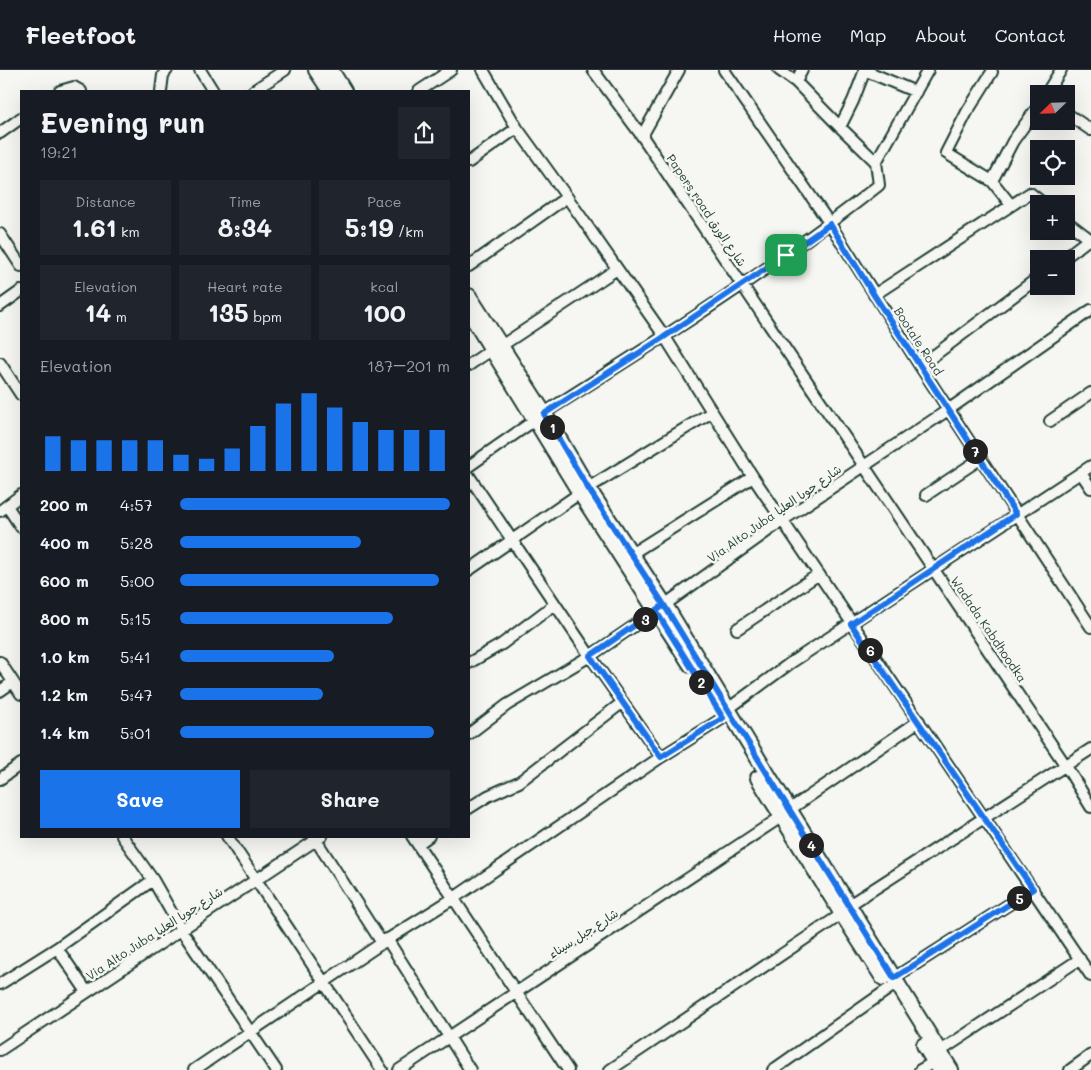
<!DOCTYPE html>
<meta charset="utf-8">
<style>
:root{--surface:#171b24;--page:#20242c;--text:#f1f3f6;--muted:#9ea1a6;--line:#363941;--accent:#1a73e8}
body{margin:0;font-family:Mali,"Playpen Sans Arabic",sans-serif;background:var(--page);color:var(--text);height:100vh;display:flex;flex-direction:column;font-size:19px;white-space:nowrap}
*{box-sizing:border-box;margin:0}
p{font-size:16px;color:var(--muted)}
.icon{flex:none;width:28px;height:28px;fill:none;stroke:currentColor;stroke-width:2;stroke-linecap:round;stroke-linejoin:round}
.map{position:relative;flex:1;overflow:hidden}
.details{position:absolute;left:20px;top:20px;width:450px;height:748px;display:flex;flex-direction:column;background:var(--surface);border-radius:0px;box-shadow:0 5px 20px #0002}
.details>*{flex:none}
.needle{width:32px;rotate:247deg}
.tools{position:absolute;left:1030px;top:15px;display:grid;gap:10px}
.tools a{display:grid;place-items:center;width:45px;height:45px;border-radius:0px;background:var(--surface);box-shadow:0 5px 20px #0002;font-size:25px}
.pin{position:absolute;display:grid;place-items:center;width:42px;height:42px;color:#fff;margin:-21px;border-radius:10px;box-shadow:0 2px 8px #0006}
.km{position:absolute;width:25px;height:25px;margin:-12px;border-radius:50%;background:#222;color:#fff;font-size:14px;line-height:25px;text-align:center}
.round{display:grid;place-items:center;flex:none;width:52px;height:52px;border-radius:0px;background:var(--page)}
.head{display:flex;align-items:center;justify-content:space-between;height:85px;padding:0 20px}
h1{font-size:28px;font-weight:700;line-height:38px}
.metrics{display:grid;grid-template-columns:repeat(3,1fr);gap:8px;height:85px;padding:5px 20px}
.metrics div{display:grid;align-content:center;border-radius:0px;background:var(--page);text-align:center}
.metrics b{font-size:25px;font-weight:700}
.metrics small{font-size:14px;font-weight:400}
.metrics p{font-size:14px}
.chart{height:140px;padding:10px 20px}
.chart p{display:flex;justify-content:space-between}
.chart svg{width:100%;height:90px;margin-top:5px;stroke:var(--accent);stroke-width:6}
.cta{display:flex;gap:10px;margin-top:auto;padding:10px 20px}
.cta a{flex:1;height:58px;border-radius:0px;background:var(--accent);color:#fff;font-size:20px;font-weight:700;line-height:58px;text-align:center}
.cta a+a{background:var(--page);color:var(--text)}
ul{padding:0 20px;list-style:none;font-size:16px}
li{display:grid;grid-template-columns:80px 60px 1fr;align-items:center;height:38px}
li i{height:12px;border-radius:6px;background:var(--accent)}
header{display:flex;align-items:center;gap:30px;box-sizing:border-box;height:70px;padding:0 25px;background:var(--surface);border-bottom:1px solid var(--line)}
header strong{font-size:24px}
nav{display:flex;gap:28px;margin-inline-start:auto;font-size:18px}
.map>svg:first-child{display:block}
</style>
<header>
<strong>Fleetfoot</strong>
<nav><a>Home</a><a>Map</a><a>About</a><a>Contact</a></nav>
</header>
<div class="map">
<svg width="1091" height="1000" viewBox="0 0 1091 1000">
<rect width="100%" height="100%" fill="#f6f6f2"/>
<filter id="ink" filterUnits="userSpaceOnUse"><feTurbulence type="fractalNoise" baseFrequency=".02" numOctaves="2"/><feDisplacementMap in="SourceGraphic" scale="10" xChannelSelector="R" yChannelSelector="G"/><feConvolveMatrix kernelMatrix="1 2 1 2 8 2 1 2 1" color-interpolation-filters="sRGB"/></filter>
<g filter="url(#ink)">
<g fill="none" stroke-linecap="round" stroke-linejoin="round">
<defs>
<path id="minor" d="M200,0L213,21
M483,0L517,58L567,127L665,267L753,407L1091,906
M593,0L642,66L1066,696L1091,737
M724,0L830,154L920,296L1091,557
M779,0L796,12L840,57
M864,0L916,22
M865,0L853,31L840,57L876,92
M992,2L967,42L946,83L992,111L1011,135
M796,12L802,0
M60,21L74,17L81,21
M161,21L163,5L167,0
M253,21L285,0
M419,21L451,0
M1046,24L1061,0
M1066,43L1091,60
M0,63L21,48
M642,66L679,0
M469,92L517,58
M992,111L1013,71L1039,35
M1066,151L1091,170
M0,164L21,196
M1063,189L1089,169
M469,196L567,127
M874,225L1030,123L1044,134
M0,236L21,221
M501,276L617,199
M0,293L21,325
M469,295L491,280
M920,296L1039,207
M544,343C658,271 773,199 879,115L876,92L928,0
M1050,351L1091,323
M469,396L535,350
M1081,403L1091,418
M469,406L590,586L661,687
M588,418L712,342
M926,425L980,389
M7,436L21,457
M0,441L21,425
M631,484L753,407
M469,500L580,423
M737,559L819,504
M0,592L21,624
M469,593L502,574L555,534
M0,621L13,612
M728,639L789,594L1091,396
M469,664L507,635L590,586L656,541L783,450L948,340L1091,240
M0,709L21,694
M469,738L488,726L519,712L623,632
M789,740L919,651
M122,766L153,810L182,861L276,1000
M227,766L382,1000
M412,766L568,1000
M314,767L382,873
M418,774L429,766
M849,835L1091,679
M387,869L470,1000
M57,878L87,922
M894,908L1033,819
M0,914L57,878L153,810
M0,980L322,766
M939,982L1080,889
M194,1000L382,873L454,828L661,687L723,648
M399,1000L781,747
M610,1000L842,844
M773,1000L890,918
M920,1000L934,992
M1070,1000L1091,985"/>
<path id="major" d="M316,0L330,21
M331,0L344,21
M469,226L544,343L588,418L665,535L768,705L951,1000
M469,242L580,423L691,595
M758,708L842,844L883,908
M924,975L939,1000"/>
</defs>
<!-- minor casing -->
<use href="#minor" stroke="#1f3d34" stroke-width="14"/>
<!-- major casing -->
<use href="#major" stroke="#1f3d34" stroke-width="18"/>
<!-- minor -->
<use href="#minor" stroke="#f6f6f2" stroke-width="10"/>
<!-- major -->
<use href="#major" stroke="#f6f6f2" stroke-width="14"/>
</g>
</g>
<g fill="none" stroke-linecap="round" stroke-linejoin="round" filter="url(#ink)">
<defs>
<path id="route" d="M786,185L664,267L544,344L588,418L664,535L656,541L723,648L661,687L590,586L664,535L768,705L894,908L1033,819L851,554L1016,444L874,225L830,154L786,185"/>
</defs>
<!-- route casing -->
<use href="#route" stroke="#fff" stroke-width="10"/>
<!-- route -->
<use href="#route" stroke="#1a73e8" stroke-width="6"/>
</g>
<g text-anchor="middle" dominant-baseline="central" stroke-width="5" stroke-linejoin="round" paint-order="stroke">
<!-- street labels -->
<g font-size="12" fill="#1f3d34" stroke="#f6f6f2">
<text transform="translate(707 140) rotate(56)">Papers road شارع الورق</text>
<text transform="translate(919 271) rotate(57)">Bootale Road</text>
<text transform="translate(774 443) rotate(-35)">Via Alto Juba شارع جوبا العليا</text>
<text transform="translate(989 559) rotate(56)">Wadada Kabdhoodka</text>
<text transform="translate(154 863) rotate(-33)">Via Alto Juba شارع جوبا العليا</text>
<text transform="translate(583 863) rotate(-33)">شارع جبل سيناء</text>
</g>
</g>
</svg>
<div class="tools">
<a><svg class="needle" viewBox="-14 -14 28 28"><path d="M0-13l5 13h-10z" fill="#e53935"/><path d="M0 13l5-13h-10z" fill="#9ea1a6"/></svg></a>
<a><svg class="icon" aria-label="locate" viewBox="0 0 24 24"><circle cx="12" cy="12" r="6"/><path d="M12 2v4M12 18v4M2 12h4M18 12h4"/></svg></a>
<a>+</a>
<a>−</a>
</div>
<div class="pin" style="left:786px;top:185px;background:#1e9e55"><svg class="icon" aria-label="arrive" viewBox="0 0 24 24"><path d="M6 21V4h12l-3 4 3 4H6"/></svg></div>
<b class="km" style="left:552px;top:357px">1</b>
<b class="km" style="left:701px;top:612px">2</b>
<b class="km" style="left:645px;top:549px">3</b>
<b class="km" style="left:811px;top:775px">4</b>
<b class="km" style="left:1019px;top:828px">5</b>
<b class="km" style="left:870px;top:580px">6</b>
<b class="km" style="left:975px;top:381px">7</b>
<section class="details">
<div class="head"><div><h1>Evening run</h1><p>19:21</p></div><a class="round"><svg class="icon" aria-label="share" viewBox="0 0 24 24"><path d="M12 15V3M7 8l5-5 5 5M5 13v7h14v-7"/></svg></a></div>
<div class="metrics">
<div><p>Distance</p><b>1.61<small> km</small></b></div>
<div><p>Time</p><b>8:34</b></div>
<div><p>Pace</p><b>5:19<small> /km</small></b></div>
</div>
<div class="metrics">
<div><p>Elevation</p><b>14<small> m</small></b></div>
<div><p>Heart rate</p><b>135<small> bpm</small></b></div>
<div><p>kcal</p><b>100</b></div>
</div>
<div class="chart"><p><span>Elevation</span>187–201 m</p>
<svg viewBox="0 0 160 44" preserveAspectRatio="none"><path d="M5 44V27M15 44V29M25 44V29M35 44V29M45 44V29M55 44V36M65 44V38M75 44V33M85 44V22M95 44V11M105 44V6M115 44V13M125 44V20M135 44V24M145 44V24M155 44V24"/></svg>
</div>
<ul>
<li><b>200 m</b>4:57<i style="width:100%"></i></li>
<li><b>400 m</b>5:28<i style="width:67%"></i></li>
<li><b>600 m</b>5:00<i style="width:96%"></i></li>
<li><b>800 m</b>5:15<i style="width:79%"></i></li>
<li><b>1.0 km</b>5:41<i style="width:57%"></i></li>
<li><b>1.2 km</b>5:47<i style="width:53%"></i></li>
<li><b>1.4 km</b>5:01<i style="width:94%"></i></li>
</ul>
<div class="cta"><a>Save</a><a>Share</a></div>
</section>
</div>
